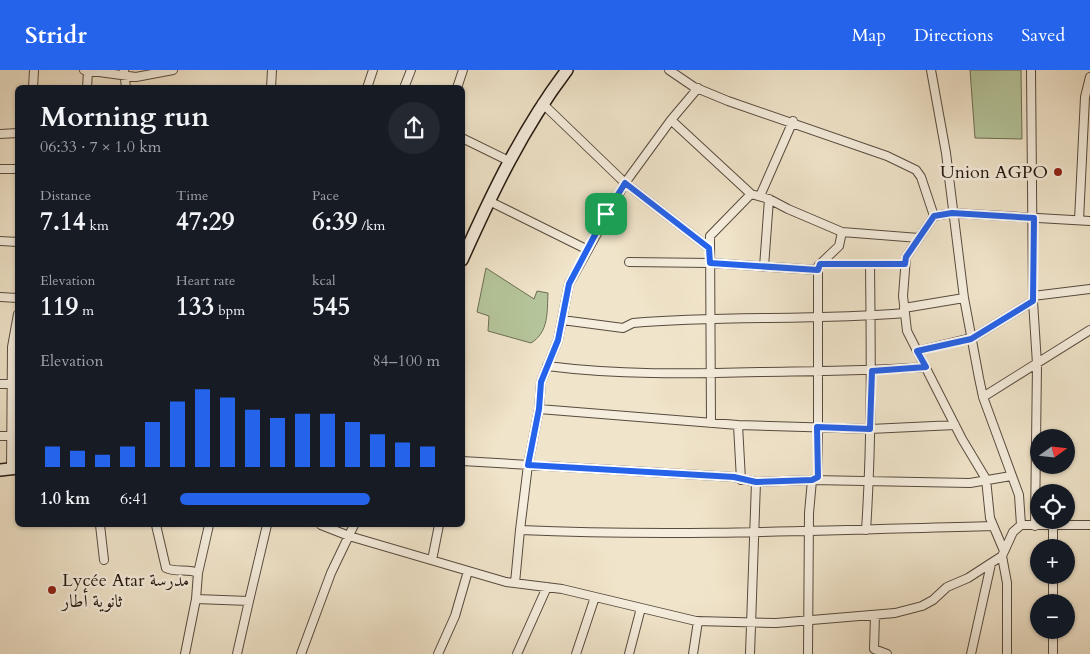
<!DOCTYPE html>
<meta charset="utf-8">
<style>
:root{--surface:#171b24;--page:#242831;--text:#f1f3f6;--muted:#9ea1a6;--accent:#2563eb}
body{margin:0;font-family:Cardo,Amiri,serif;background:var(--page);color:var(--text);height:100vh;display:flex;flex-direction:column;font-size:19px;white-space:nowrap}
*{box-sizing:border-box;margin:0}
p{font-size:16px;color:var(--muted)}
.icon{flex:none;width:28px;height:28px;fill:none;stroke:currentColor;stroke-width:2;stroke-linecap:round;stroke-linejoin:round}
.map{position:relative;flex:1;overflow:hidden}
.details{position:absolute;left:15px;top:15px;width:450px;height:442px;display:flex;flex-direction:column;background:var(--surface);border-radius:8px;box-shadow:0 1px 4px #0004}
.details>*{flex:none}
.needle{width:32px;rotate:75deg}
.fabs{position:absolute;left:1030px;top:359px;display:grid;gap:10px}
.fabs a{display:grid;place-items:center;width:45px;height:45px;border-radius:50%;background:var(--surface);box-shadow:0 1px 4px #0004;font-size:25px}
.pin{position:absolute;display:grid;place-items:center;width:42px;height:42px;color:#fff;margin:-21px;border-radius:10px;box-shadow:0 2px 8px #0006}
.round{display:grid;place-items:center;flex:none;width:52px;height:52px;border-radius:26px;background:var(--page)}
.summary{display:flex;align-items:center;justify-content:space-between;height:85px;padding:0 25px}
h1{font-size:28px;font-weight:700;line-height:38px}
.stats{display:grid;grid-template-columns:repeat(3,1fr);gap:8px;height:85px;padding:5px 25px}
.stats div{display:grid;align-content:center}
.stats b{font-size:25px;font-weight:700}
.stats small{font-size:14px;font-weight:400}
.stats p{font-size:14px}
.chart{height:140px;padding:10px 25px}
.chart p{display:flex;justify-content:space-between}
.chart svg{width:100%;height:90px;margin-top:5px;stroke:var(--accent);stroke-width:6}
ul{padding:0 25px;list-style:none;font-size:16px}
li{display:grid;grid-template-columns:80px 60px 1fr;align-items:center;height:38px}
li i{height:12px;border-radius:6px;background:var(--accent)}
header{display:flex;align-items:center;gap:30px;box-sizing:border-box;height:70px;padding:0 25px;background:var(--accent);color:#fff}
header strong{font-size:24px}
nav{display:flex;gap:28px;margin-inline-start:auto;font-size:18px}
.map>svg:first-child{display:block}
</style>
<header>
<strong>Stridr</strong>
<nav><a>Map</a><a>Directions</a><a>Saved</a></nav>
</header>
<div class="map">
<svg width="1090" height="584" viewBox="0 0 1090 584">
<rect width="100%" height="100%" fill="#f0e4ca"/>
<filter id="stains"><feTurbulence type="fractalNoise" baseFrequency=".004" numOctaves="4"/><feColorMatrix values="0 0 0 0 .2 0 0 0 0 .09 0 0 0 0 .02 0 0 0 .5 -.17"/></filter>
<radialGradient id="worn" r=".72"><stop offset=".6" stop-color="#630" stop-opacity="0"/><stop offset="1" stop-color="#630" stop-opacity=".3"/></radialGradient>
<!-- green -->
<path fill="#b5c59b" stroke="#6c6e55" d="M970,0H1021L1022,69L975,68Z
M486,198L534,229L537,221L548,223C547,242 549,262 531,273L488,261L489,246L477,242Z"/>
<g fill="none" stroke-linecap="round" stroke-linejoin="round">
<defs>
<path id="street" d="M84,0L136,7L173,0
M124,0L126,18
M669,0L694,17L728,31L887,86L916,100L921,107L934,146
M931,0L946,83L964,228L979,308L983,327L1019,425L1021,455
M1031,0L1033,231L1037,294L1035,456
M33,18L34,0
M87,18L88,1
M271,18L272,0
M367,18L373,0
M404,18L411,0
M457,18L463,0
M698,18L671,50L751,124L769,129L788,139L842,162L839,176L818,196V407L812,410L809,443L808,584
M542,33L625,113L709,178
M671,50L625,113L569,214L558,270L541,312L539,339L738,355L870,359L955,355
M0,64L18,63
M462,68L509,91
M0,99H18
M760,126L793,51
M489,131L588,180
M1079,150L1085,27L1090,7
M842,162L919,168
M0,171L18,172
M629,192L710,193L818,200
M820,194H905
M764,197L769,129
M1033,226L1090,219
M0,227L18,228
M904,238L964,228
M562,250L623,258L633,253C723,245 814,251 905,243
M971,269L1033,231
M917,281L971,268
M547,296C617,305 689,304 759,302C815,301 870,301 926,297
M0,314H13
M983,327L1090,260
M711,353L710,166L751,124
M738,355L741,410
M0,366H12
M462,391L734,407L756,412L812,410L970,413L1011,406
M11,399L12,277L18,244
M100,455L104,490
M156,455L166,498C177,503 188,498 198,503L196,529
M321,455L349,466L506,512L562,519L696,551L776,553L895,543L922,536L933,530L947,517L968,508L1002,486L1013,462L1021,455H1090
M1053,456V478
M520,460L528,395L539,339
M866,460C872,371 871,283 870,194
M1004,481L990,448L986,409L962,369L907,261L903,226L906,187L934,146L952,143L1090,151
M1002,486L1007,513V584
M432,490L439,455
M198,503L209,455
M1053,505V532
M515,513L520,460C677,467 835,460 993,456
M249,531L267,455
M875,545L874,579L887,584
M1053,560V584
M185,584L196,529L249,531L237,584
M301,584L331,503L354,455
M438,584L455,546L468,501
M517,584L547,517
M576,584L595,527
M629,584L641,538
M693,584L698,551
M750,584L756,412
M971,584L991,494"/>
<path id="secondary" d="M462,190C492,123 523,58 567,0
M0,400L18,398"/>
</defs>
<!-- street casing -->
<use href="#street" stroke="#574b3e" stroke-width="10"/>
<!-- secondary casing -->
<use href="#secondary" stroke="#24180f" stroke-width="14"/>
<!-- street -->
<use href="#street" stroke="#f5eddd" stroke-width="8"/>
<!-- secondary -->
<use href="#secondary" stroke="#f5eddd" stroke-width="11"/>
</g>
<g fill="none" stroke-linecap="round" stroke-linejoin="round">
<defs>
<path id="route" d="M625,113L709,178L710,193L818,200L820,194H905L906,187L934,146L952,143L1034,148L1033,231L971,269L917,281L926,297L872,301L870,359L817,357L818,407L812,410L756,412L734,407L528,395L539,339L541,312L558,270L569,214L606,144Z"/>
</defs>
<!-- route casing -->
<use href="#route" stroke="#fff" stroke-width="10"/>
<!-- route -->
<use href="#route" stroke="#2563eb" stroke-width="6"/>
</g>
<!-- markers -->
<g fill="#8f2418" stroke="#f5eddd" stroke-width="2">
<circle cx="1058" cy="102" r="5"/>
<circle cx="52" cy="520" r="5"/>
</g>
<g text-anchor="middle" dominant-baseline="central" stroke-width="5" stroke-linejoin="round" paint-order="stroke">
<!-- poi labels -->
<g font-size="18" fill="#24180f" stroke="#f5eddd" text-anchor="end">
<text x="1048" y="102">Union AGPO</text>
<text x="62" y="510" text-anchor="start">Lycée Atar مدرسة<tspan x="62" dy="21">ثانوية أطار</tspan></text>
</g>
</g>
<rect width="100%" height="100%" filter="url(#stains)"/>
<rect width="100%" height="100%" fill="url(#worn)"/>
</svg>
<div class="fabs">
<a><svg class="needle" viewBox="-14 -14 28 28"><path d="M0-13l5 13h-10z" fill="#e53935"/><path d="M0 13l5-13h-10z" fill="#9ea1a6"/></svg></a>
<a><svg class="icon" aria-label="locate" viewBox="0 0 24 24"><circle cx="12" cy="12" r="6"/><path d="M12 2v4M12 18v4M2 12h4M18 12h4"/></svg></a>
<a>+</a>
<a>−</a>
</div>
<div class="pin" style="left:606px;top:144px;background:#1e9e55"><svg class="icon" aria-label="arrive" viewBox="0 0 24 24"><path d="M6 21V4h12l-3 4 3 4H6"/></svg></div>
<section class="details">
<div class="summary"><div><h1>Morning run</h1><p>06:33 · 7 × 1.0 km</p></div><a class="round"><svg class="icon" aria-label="share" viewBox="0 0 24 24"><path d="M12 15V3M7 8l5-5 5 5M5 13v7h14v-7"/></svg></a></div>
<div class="stats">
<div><p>Distance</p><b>7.14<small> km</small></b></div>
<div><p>Time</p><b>47:29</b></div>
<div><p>Pace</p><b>6:39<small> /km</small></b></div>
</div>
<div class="stats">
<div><p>Elevation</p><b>119<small> m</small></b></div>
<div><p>Heart rate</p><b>133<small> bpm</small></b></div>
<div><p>kcal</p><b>545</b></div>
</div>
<div class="chart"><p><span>Elevation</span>84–100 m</p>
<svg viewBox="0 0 160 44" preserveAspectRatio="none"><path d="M5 44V34M15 44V36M25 44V38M35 44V34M45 44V22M55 44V12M65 44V6M75 44V10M85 44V16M95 44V20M105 44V18M115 44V18M125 44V22M135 44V28M145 44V32M155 44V34"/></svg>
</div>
<ul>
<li><b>1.0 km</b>6:41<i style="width:73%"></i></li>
</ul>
</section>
</div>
